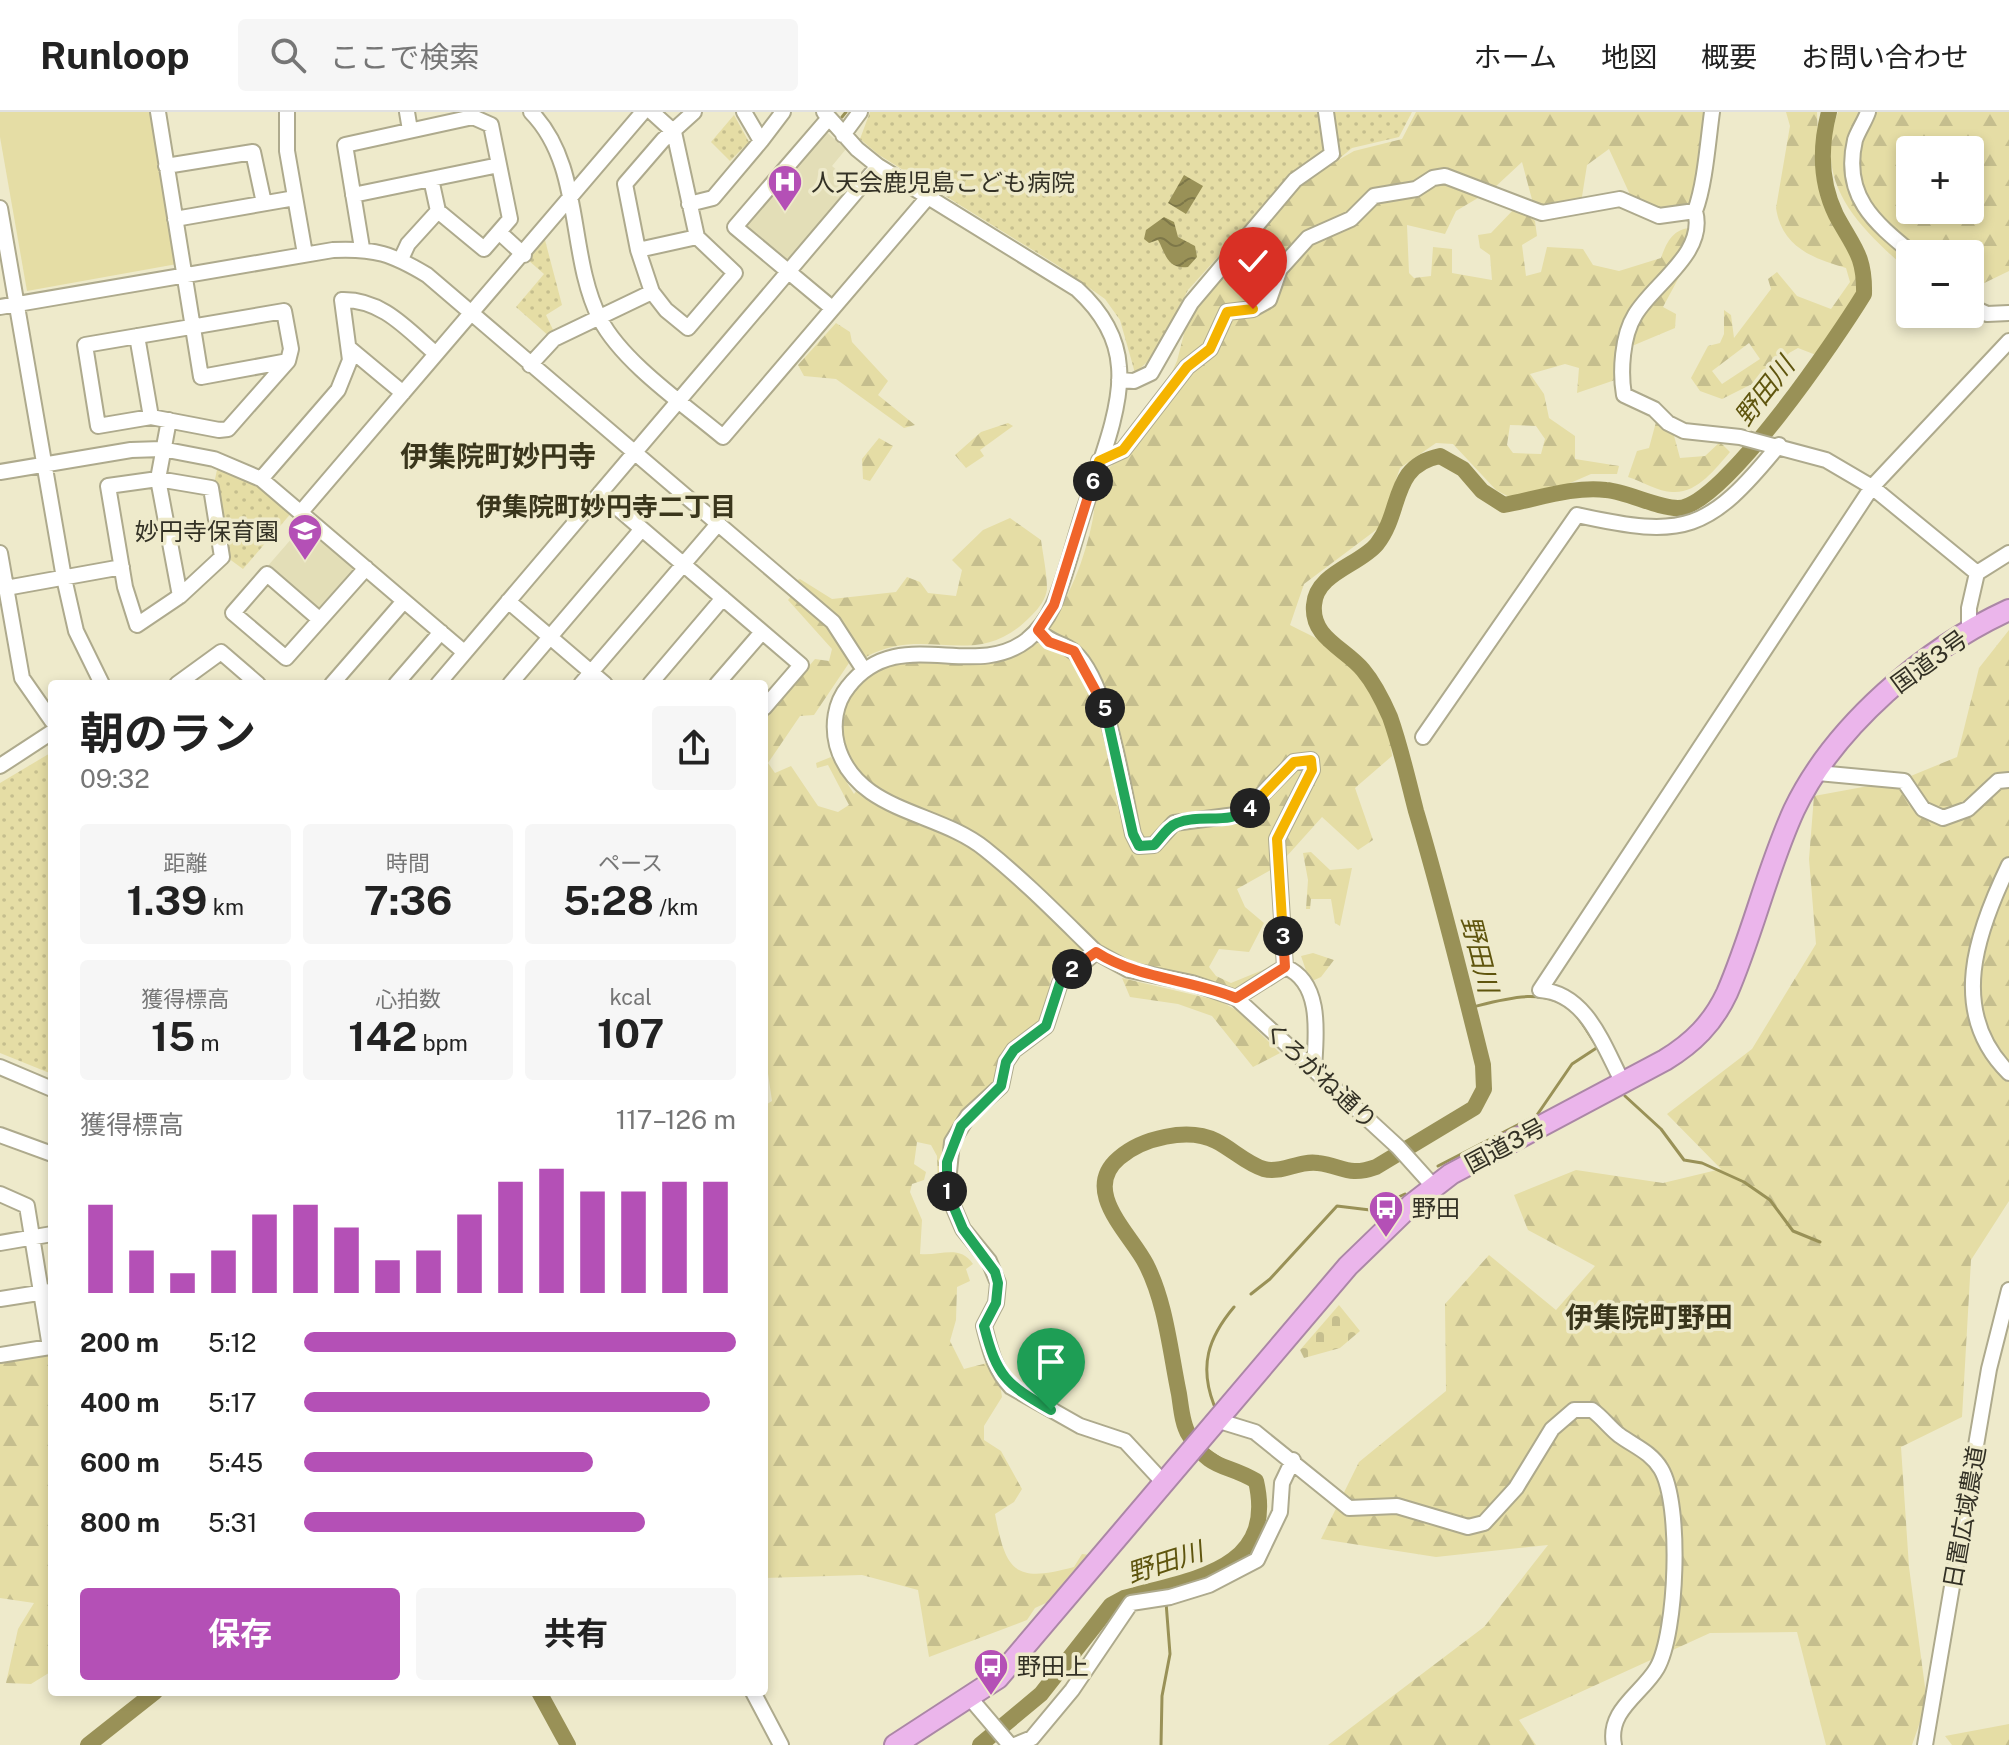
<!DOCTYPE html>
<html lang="ja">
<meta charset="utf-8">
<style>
:root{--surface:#fff;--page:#f6f6f6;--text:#222;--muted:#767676;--line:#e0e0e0;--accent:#b450b6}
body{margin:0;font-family:"Public Sans","Noto Sans JP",sans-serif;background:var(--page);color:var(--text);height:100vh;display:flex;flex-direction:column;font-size:30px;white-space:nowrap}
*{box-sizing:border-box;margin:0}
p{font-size:26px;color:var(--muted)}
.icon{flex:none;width:44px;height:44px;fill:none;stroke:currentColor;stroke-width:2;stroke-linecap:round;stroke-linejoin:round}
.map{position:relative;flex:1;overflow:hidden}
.sheet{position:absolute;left:48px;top:568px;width:720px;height:1016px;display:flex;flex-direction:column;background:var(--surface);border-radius:8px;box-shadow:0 4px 12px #0003}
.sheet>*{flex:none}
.controls{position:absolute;left:1896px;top:24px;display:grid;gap:16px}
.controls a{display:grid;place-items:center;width:88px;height:88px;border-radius:8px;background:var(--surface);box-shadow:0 4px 12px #0003;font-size:40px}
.pin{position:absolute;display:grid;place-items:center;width:68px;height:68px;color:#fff;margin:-82px -34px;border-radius:50% 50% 50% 0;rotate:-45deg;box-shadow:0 0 8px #0007}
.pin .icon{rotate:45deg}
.km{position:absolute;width:40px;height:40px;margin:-20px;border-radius:50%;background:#222;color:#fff;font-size:22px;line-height:40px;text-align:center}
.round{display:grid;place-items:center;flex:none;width:84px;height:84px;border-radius:8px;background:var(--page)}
.headline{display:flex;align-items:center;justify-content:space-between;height:136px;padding:0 32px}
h1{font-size:44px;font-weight:700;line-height:60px}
.figures{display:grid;grid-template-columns:repeat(3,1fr);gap:12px;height:136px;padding:8px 32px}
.figures div{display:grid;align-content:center;border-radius:8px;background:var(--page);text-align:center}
.figures b{font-size:40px;font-weight:700}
.figures small{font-size:22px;font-weight:400}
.figures p{font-size:22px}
.chart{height:224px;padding:16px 32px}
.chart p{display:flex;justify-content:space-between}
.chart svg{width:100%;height:144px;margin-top:8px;stroke:var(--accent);stroke-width:6}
.action{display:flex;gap:16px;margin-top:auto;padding:16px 32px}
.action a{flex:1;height:92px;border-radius:8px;background:var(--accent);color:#fff;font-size:32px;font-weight:700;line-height:92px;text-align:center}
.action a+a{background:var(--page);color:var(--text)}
ul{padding:0 32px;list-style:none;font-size:26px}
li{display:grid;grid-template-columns:128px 96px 1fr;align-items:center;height:60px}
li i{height:20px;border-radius:10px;background:var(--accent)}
header{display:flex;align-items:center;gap:48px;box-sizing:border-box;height:112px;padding:0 40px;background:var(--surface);border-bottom:2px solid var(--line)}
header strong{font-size:38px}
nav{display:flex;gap:44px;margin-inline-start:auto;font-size:28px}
.search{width:560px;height:72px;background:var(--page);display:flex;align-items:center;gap:20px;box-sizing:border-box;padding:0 28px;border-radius:8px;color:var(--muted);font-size:30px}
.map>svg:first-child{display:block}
</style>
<header>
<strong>Runloop</strong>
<div class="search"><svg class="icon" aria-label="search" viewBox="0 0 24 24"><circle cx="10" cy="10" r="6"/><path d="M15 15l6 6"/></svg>ここで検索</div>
<nav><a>ホーム</a><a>地図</a><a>概要</a><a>お問い合わせ</a></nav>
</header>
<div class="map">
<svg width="2009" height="1633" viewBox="0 0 2009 1633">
<defs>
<pattern id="forest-firs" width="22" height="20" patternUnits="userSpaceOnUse" patternTransform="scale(2)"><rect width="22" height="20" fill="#e5dda5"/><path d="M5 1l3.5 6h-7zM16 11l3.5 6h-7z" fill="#c5be8e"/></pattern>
<pattern id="cemetery-stones" width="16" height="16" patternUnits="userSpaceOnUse" patternTransform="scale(2)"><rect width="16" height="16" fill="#e5dda5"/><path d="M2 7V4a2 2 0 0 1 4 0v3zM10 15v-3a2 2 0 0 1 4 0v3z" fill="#c5be8e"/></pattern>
<pattern id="park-dots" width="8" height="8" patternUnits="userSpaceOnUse" patternTransform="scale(2)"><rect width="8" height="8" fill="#e5dda5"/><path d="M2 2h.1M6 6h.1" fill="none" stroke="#c5be8e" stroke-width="1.8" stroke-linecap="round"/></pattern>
<pattern id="water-waves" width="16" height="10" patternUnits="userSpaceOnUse" patternTransform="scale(2)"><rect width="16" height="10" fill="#999157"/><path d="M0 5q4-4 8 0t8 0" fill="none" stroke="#7d7748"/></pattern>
</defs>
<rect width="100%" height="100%" fill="#eeeacb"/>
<!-- built -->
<path fill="#e3deb7" d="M824,18L846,37L832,54L854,73L789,150L783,151L745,119L744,110Z
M306,410L355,452V459L323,498H315L266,456Z"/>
<!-- grass -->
<path fill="#e5dda5" d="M0,0H153L177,152L27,179L0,25Z"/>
<!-- forest -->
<path fill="url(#forest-firs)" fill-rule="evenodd" d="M1416,0H1706L1694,92L1667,98L1632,87L1609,37L1587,53L1581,91L1534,95L1522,50L1493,77L1456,99L1445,122L1407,113L1409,161L1414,166L1431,164L1433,135L1452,137V161L1492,168L1490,143L1480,136L1478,123L1491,121L1515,96L1523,98L1535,109L1537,124L1522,133L1526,164L1541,160L1547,135L1583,137L1593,153L1619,159L1661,146C1667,129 1674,115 1694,116L1686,152L1663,195L1676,202L1675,216L1620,239L1615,268L1577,281L1579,256L1565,252L1530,262L1544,282L1549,306L1575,324V347L1619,354L1617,362H1591L1568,372L1509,385L1496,378L1453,332L1436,331L1400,356L1380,415L1304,472L1290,513C1312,525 1357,543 1372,563C1387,585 1390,619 1392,644L1355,676L1373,728L1358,738L1322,705L1278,754L1237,777L1245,795L1264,811L1249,840L1219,837L1209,855L1216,864L1231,871L1275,853L1279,848L1277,797L1283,846L1278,858L1233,879C1204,868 1175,864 1146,856C1126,850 1111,838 1093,832L1051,865L1044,910L1000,945C992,993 980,976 959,1006C944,1027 944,1050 942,1075H938L937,1044L931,1033L917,1030L914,1052L926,1060L924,1068L912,1072L910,1080L922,1108L920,1142C940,1144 960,1132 973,1152L966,1157L970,1169L957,1175L956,1208L950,1229L964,1257L987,1251L1000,1272L1002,1285L984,1314V1328L1001,1339L1022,1377L1014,1390L995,1402C1006,1460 1015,1471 1074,1455L1082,1442L1091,1443L1057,1486L1035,1496L1027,1508L929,1545L918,1478L862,1463L764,1466V994L772,989L764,934V607L815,547L829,549L832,537L788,488L792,483C816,500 839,523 849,551L814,603L800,604L768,651L775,661L791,654L818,694L838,700L849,693L828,653L817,656L816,651L831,645L854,682L864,669C847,645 836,626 845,596C869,509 983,577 1033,530C1065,500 1083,453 1092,411C1095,398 1095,376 1102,364C1107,356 1118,349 1124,342C1140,326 1153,309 1166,290L1163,279L1177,249L1189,202L1302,69L1354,39L1402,27ZM1510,313L1536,314L1545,327L1541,342L1513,341L1507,333Z
M1786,0H1817L1820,84L1855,142L1860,181L1816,243L1798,236L1789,241L1772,269L1762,274L1750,273L1722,287L1700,279L1691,266L1708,234L1720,231L1724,222V198L1731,203L1734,226L1771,177L1768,167L1777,160L1797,184L1831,197L1850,170L1846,156C1812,146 1782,135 1776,96L1790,14ZM1749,231L1760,247L1722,272L1712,259Z
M1838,0H2009V159L1970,178V142H1910V160C1859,115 1812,72 1838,0ZM1910,38H1970V98H1910Z
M836,211L850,220L852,230L888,269L878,283L915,313L904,316L836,267L804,264L798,253Z
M1656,310L1673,320L1680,346L1705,344L1720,330L1730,340C1715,357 1697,382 1672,380C1659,380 1641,369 1628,365L1637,339L1649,336Z
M1008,311L1013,314L980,338L984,344L966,356L955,343L981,320Z
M879,326L893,334L870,369L863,367L862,347Z
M1010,406L1041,428C1043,443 1047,461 1047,477C1046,487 1039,496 1032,503C976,562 928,511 866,545L835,504L795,469L800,467L832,487L896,480L907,465L920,470L928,481L956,484L962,458L952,448L983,418Z
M2009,518V1089L1971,1148L1962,1305L1901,1335L1909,1455L1927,1590L1912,1633H1826L1797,1520L1710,1521L1519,1608L1536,1633H1328L1484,1515L1548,1433L1436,1445L1321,1427L1359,1350L1446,1279L1445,1192L1489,1143L1556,1198L1595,1154L1528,1118L1514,1083L1576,1058L1663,1071L1721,1057L1667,1002L1752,937L1816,832L1809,747L1814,684L1901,668L1957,645L1979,556Z
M1311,740L1330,758L1352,756L1340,814L1335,811L1331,787H1311L1310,797H1306L1308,768L1303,741Z
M1313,841L1334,848L1321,865L1310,870L1301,844Z
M1122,866L1220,889L1238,899L1280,941L1253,955L1212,904L1178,892L1130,885Z
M52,1238V1559L31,1572L6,1571L18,1517L34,1491L0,1486V1247Z
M2009,1612V1633H1952L1945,1624Z"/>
<!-- cemetery -->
<path fill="url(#cemetery-stones)" d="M1339,1193L1360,1219L1340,1236L1304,1246L1300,1238Z"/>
<!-- park -->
<path fill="url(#park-dots)" d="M870,0H1412L1399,25L1352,36L1340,46L1325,37L1298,56L1188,178L1154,244L1135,261L1120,208L1105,187L1057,153L879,43L860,27Z
M734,3L749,30L730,49L711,30Z
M545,128L562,193L546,203L555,222L550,225L516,195L544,162L528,148Z
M218,353L247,364L293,399L243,457L228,446L214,372Z
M52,640V962L0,941V671Z"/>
<!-- water -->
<path fill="url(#water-waves)" d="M1184,63L1203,74L1186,102L1168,91Z
M1164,105L1174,110L1178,125L1195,134L1197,145L1188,155C1167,158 1165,140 1158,128L1149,131L1144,127L1146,118Z"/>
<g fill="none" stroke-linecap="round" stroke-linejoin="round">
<!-- stream -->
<path stroke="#999157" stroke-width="3" d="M842,5L846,0
M1469,896C1501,888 1545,873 1573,900C1583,910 1590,925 1599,937
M1625,984L1661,1017L1684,1048L1702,1051L1744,1070L1770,1088L1793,1119L1820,1130
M1438,1054L1537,1003L1572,952L1598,935
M1251,1182L1270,1167L1337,1094L1370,1098L1405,1082
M1214,1293C1199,1254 1208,1226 1234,1195
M1209,1339L1247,1364
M1166,1474V1482
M1161,1633L1162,1584L1170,1542L1166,1490"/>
<!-- river -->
<path stroke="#999157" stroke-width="16" d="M539,1580L568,1633
M88,1633L155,1580
M980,1633L1041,1582L1111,1493L1124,1486C1190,1467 1277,1460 1256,1369C1224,1350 1211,1360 1189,1323C1182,1312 1181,1294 1179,1282C1170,1239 1166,1191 1146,1152C1131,1122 1080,1079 1119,1046C1142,1026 1188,1015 1216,1029C1232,1037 1247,1052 1264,1057C1281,1062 1299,1048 1318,1051C1343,1054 1348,1065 1376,1055L1474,996L1484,977L1483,953C1462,868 1441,783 1416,699C1408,668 1401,636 1390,605C1383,589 1374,571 1363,558C1345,536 1311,526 1314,493C1316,461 1360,453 1377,432C1403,399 1390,354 1440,344L1463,357L1482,379L1504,393C1537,387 1573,374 1606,378C1628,380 1657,396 1678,396C1723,395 1839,223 1864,182C1865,143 1853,135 1836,103C1820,70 1820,34 1829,0"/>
<defs>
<path id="minor" d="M158,0L201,265L288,249
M287,0V39L305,142
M407,0L410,18
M531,0C584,54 567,142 600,207C623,251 685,293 723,325L928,85
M824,0L857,37L878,54L1077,177C1100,198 1117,224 1119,255C1123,300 1094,364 1081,408C1072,436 1065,467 1053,494C1047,507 1038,519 1027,528C973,570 898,510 848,575C835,591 832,613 837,633C856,701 937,698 985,737C1024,768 1060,805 1096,840L1129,858L1192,871L1236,886L1398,1035L1434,1075
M1868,0C1865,9 1858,19 1855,28C1842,84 1874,110 1913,142
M828,7L735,115L832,196
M843,23L860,0
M761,29L783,0
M166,54L253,40L264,91
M431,67L438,99
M353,83L499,53
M689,92L713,86L761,29L744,0
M0,96L64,466L76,519L102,572
M1695,99C1705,73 1708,29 1712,0
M175,107L295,86
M499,120L524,143
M362,136L345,33L473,5L491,13L510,107L484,137L438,99L408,132L401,147
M638,138L625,72L663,28L694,0
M652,180L666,198L688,216L735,161L697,125
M1970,194L1987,202L2009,201
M0,195L333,138C375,136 392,142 427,163L833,510L864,558
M284,199L291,237L288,249L228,317L219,318L151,305L98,314L85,233Z
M137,224L151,305
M349,236L403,281
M530,253L554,227L652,180L638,138L697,125L674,20L652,0
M1119,268L1134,269L1151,261L1191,191L1295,68L1332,42L1326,0
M169,308L158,367L180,484
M1099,349L1123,338L1187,255L1210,237L1227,200L1253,197L1269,188L1280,157L1308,126L1351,107L1374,84L1416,77L1433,66L1445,64L1542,101L1620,87L1659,104L1695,99C1707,141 1653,172 1635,203C1622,224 1620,260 1624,283L1654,297L1668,311L1684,319L1740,325L1826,348L1872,375L1977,461
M0,360L131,338L162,337L214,347L261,367L464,540
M158,367L211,376L222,445L180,484L137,513L125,475L108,374Z
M261,367L338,278L350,248L342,188C382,187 407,217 436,242
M600,381L801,553L764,596
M301,400L643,0
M0,441L22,566L52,609
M6,476L122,455
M508,489L605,572
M319,507L267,462L233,501L286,546L366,456
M1038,518C1052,533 1063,530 1074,540C1108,569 1123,677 1133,722L1139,734L1154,733L1174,711L1243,702L1294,650L1311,648L1312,658L1277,727L1285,855
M1969,519V496L1977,461L2009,441
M177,572L221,540L258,572
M332,572L404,489
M396,572L441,520
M438,572L878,54
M510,572L641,418
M581,572L717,413
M650,572L723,486
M717,572L762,520
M1423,625L1577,403C1685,427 1708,420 1779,333
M0,654L52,620
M1818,661L1904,669L1923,697L1943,706L1968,697L1998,669L2009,668
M2009,753C1977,819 1947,900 2009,961
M1096,840L1060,871L1046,914L1014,938L1006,950L1001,974L968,1004L952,1030L947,1080L963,1117L989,1149L998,1171L996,1191L984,1214C990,1237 994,1257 1011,1275L1080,1314L1125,1329L1163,1370
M1285,855C1323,870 1316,924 1314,956
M1540,878L1872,375L2009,229
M1540,878C1587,881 1604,935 1623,971
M1236,886L1285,855
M0,955L52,977
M0,1023L52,1042
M0,1082L27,1094L50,1235L0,1243
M0,1131L52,1122
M0,1187L51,1179
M1216,1308L1255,1320L1349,1396L1397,1394L1468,1415L1484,1411L1516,1376L1552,1317L1574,1298H1592C1602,1305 1609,1315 1619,1323C1634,1334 1651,1340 1661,1357C1682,1392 1677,1521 1657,1556C1642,1582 1607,1598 1614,1633
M753,1580L781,1633
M970,1586L1010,1633
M1015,1633L1032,1626L1072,1578L1131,1491L1170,1485L1209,1473L1257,1448L1280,1400L1282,1371L1293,1348
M1925,1633L1989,1257L2009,1178"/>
<path id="highway" d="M895,1633L998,1566L1348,1154L1411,1093L1451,1062L1665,948C1693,931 1713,911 1727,881C1753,821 1767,757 1794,698C1834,614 1926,536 2009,498"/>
</defs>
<!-- minor casing -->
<use href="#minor" stroke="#aeaa8d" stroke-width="18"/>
<!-- highway casing -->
<use href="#highway" stroke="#ab87a6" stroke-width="24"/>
<!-- minor -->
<use href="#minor" stroke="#fff" stroke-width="14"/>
<!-- highway -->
<use href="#highway" stroke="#ebb5eb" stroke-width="20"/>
</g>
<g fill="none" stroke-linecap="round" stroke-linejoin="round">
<defs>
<path id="split-1" d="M947,1079L963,1117L995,1160L998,1171L996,1191L984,1214C997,1265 1006,1272 1051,1298"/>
<path id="split-2" d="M947,1079V1050L961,1014L1001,974L1006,950L1014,938L1046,914L1060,871L1072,857"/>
<path id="split-3" d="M1072,857L1096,840C1138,867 1189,867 1236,886L1285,855L1283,824"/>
<path id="split-4" d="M1250,696L1294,650L1311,648L1312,658L1277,727L1283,824"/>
<path id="split-5" d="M1105,596L1133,722L1139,734L1154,733C1161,726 1168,714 1177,711C1201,701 1230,714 1250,696"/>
<path id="split-6" d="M1093,369L1054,493L1038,518L1049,530L1074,539L1105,596"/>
<path id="split-7" d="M1093,369L1099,349L1123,338L1187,255L1210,237L1227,200L1253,197"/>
</defs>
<!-- split-1 casing -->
<use href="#split-1" stroke="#fff" stroke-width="16"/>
<!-- split-2 casing -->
<use href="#split-2" stroke="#fff" stroke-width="16"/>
<!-- split-3 casing -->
<use href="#split-3" stroke="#fff" stroke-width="16"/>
<!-- split-4 casing -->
<use href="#split-4" stroke="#fff" stroke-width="16"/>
<!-- split-5 casing -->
<use href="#split-5" stroke="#fff" stroke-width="16"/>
<!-- split-6 casing -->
<use href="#split-6" stroke="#fff" stroke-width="16"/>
<!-- split-7 casing -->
<use href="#split-7" stroke="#fff" stroke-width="16"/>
<!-- split-1 -->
<use href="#split-1" stroke="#22a559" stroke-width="10"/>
<!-- split-2 -->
<use href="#split-2" stroke="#22a559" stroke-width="10"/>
<!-- split-3 -->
<use href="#split-3" stroke="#f0652b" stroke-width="10"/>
<!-- split-4 -->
<use href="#split-4" stroke="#f5b400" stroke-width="10"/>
<!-- split-5 -->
<use href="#split-5" stroke="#22a559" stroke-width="10"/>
<!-- split-6 -->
<use href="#split-6" stroke="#f0652b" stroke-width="10"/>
<!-- split-7 -->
<use href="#split-7" stroke="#f5b400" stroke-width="10"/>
</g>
<!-- icons -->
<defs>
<symbol id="hospital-pin" viewBox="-11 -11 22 30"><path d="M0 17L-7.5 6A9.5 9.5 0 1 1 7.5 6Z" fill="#b450b6" stroke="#eeeacb"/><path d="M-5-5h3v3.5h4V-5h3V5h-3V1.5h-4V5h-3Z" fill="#fff"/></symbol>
<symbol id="school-pin" viewBox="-11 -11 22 30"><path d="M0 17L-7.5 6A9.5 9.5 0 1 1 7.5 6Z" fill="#b450b6" stroke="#eeeacb"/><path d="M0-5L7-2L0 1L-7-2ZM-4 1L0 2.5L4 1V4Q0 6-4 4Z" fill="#fff"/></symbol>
<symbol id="bus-pin" viewBox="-11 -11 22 30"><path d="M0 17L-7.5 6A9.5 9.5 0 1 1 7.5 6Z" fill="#b450b6" stroke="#eeeacb"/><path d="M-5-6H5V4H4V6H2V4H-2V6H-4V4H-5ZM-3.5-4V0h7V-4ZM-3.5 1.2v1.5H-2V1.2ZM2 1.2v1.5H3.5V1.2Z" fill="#fff"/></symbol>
</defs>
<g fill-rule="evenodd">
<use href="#hospital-pin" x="765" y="50" width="40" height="54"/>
<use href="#school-pin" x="285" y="399" width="40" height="54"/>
<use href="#bus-pin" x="1366" y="1076" width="40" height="54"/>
<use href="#bus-pin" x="971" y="1534" width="40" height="54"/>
</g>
<g text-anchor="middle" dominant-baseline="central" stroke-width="7" stroke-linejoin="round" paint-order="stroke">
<!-- poi labels -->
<g font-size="24" fill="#333125" stroke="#eeeacb" text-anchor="start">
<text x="811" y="70">人天会鹿児島こども病院</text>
<text x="279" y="419" text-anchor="end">妙円寺保育園</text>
<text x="1412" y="1096">野田</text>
<text x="1017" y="1554">野田上</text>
</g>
<!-- street labels -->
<g font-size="24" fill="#333125" stroke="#eeeacb">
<text transform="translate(1929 549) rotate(-36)">国道3号</text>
<text transform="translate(1321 963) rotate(43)">くろがね通り</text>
<text transform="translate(1505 1033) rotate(-28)">国道3号</text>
<text transform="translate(1964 1405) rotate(-80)">日置広域農道</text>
</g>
<!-- water labels -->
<g font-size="26" font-style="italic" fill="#5f550e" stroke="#eeeacb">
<text transform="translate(1764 279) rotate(-52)">野田川</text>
<text transform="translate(1480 842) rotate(76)">野田川</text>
<text transform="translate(1165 1450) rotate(-18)">野田川</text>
</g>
<!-- neighbourhood labels -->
<g font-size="26" font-weight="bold" fill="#3a361c" stroke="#eeeacb">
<text x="606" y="394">伊集院町妙円寺二丁目</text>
</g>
<!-- quarter labels -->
<g font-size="28" font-weight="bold" fill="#3a361c" stroke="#eeeacb">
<text x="498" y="343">伊集院町妙円寺</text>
<text x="1649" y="1204">伊集院町野田</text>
</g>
</g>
</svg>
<div class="controls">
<a>+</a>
<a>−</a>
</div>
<div class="pin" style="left:1051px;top:1298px;background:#1e9e55"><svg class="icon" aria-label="arrive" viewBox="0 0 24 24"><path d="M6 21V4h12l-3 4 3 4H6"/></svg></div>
<div class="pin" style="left:1253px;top:197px;background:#d93025"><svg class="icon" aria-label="check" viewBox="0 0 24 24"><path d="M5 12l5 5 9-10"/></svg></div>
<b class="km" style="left:947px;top:1079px">1</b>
<b class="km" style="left:1072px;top:857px">2</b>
<b class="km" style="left:1283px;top:824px">3</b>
<b class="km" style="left:1250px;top:696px">4</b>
<b class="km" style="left:1105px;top:596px">5</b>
<b class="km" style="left:1093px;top:369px">6</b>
<section class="sheet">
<div class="headline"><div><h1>朝のラン</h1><p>09:32</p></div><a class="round"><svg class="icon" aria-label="share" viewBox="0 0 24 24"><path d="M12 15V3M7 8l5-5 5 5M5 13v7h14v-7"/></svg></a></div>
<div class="figures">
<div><p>距離</p><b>1.39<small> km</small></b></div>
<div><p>時間</p><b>7:36</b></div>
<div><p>ペース</p><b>5:28<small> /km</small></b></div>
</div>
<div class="figures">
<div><p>獲得標高</p><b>15<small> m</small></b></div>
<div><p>心拍数</p><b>142<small> bpm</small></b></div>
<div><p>kcal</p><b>107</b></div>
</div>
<div class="chart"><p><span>獲得標高</span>117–126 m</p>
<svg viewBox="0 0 160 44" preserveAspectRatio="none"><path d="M5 44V17M15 44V31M25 44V38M35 44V31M45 44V20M55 44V17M65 44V24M75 44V34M85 44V31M95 44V20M105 44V10M115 44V6M125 44V13M135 44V13M145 44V10M155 44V10"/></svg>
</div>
<ul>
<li><b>200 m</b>5:12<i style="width:100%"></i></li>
<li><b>400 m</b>5:17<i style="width:94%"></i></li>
<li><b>600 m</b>5:45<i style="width:67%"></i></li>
<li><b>800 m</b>5:31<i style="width:79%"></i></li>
</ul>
<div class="action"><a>保存</a><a>共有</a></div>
</section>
</div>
